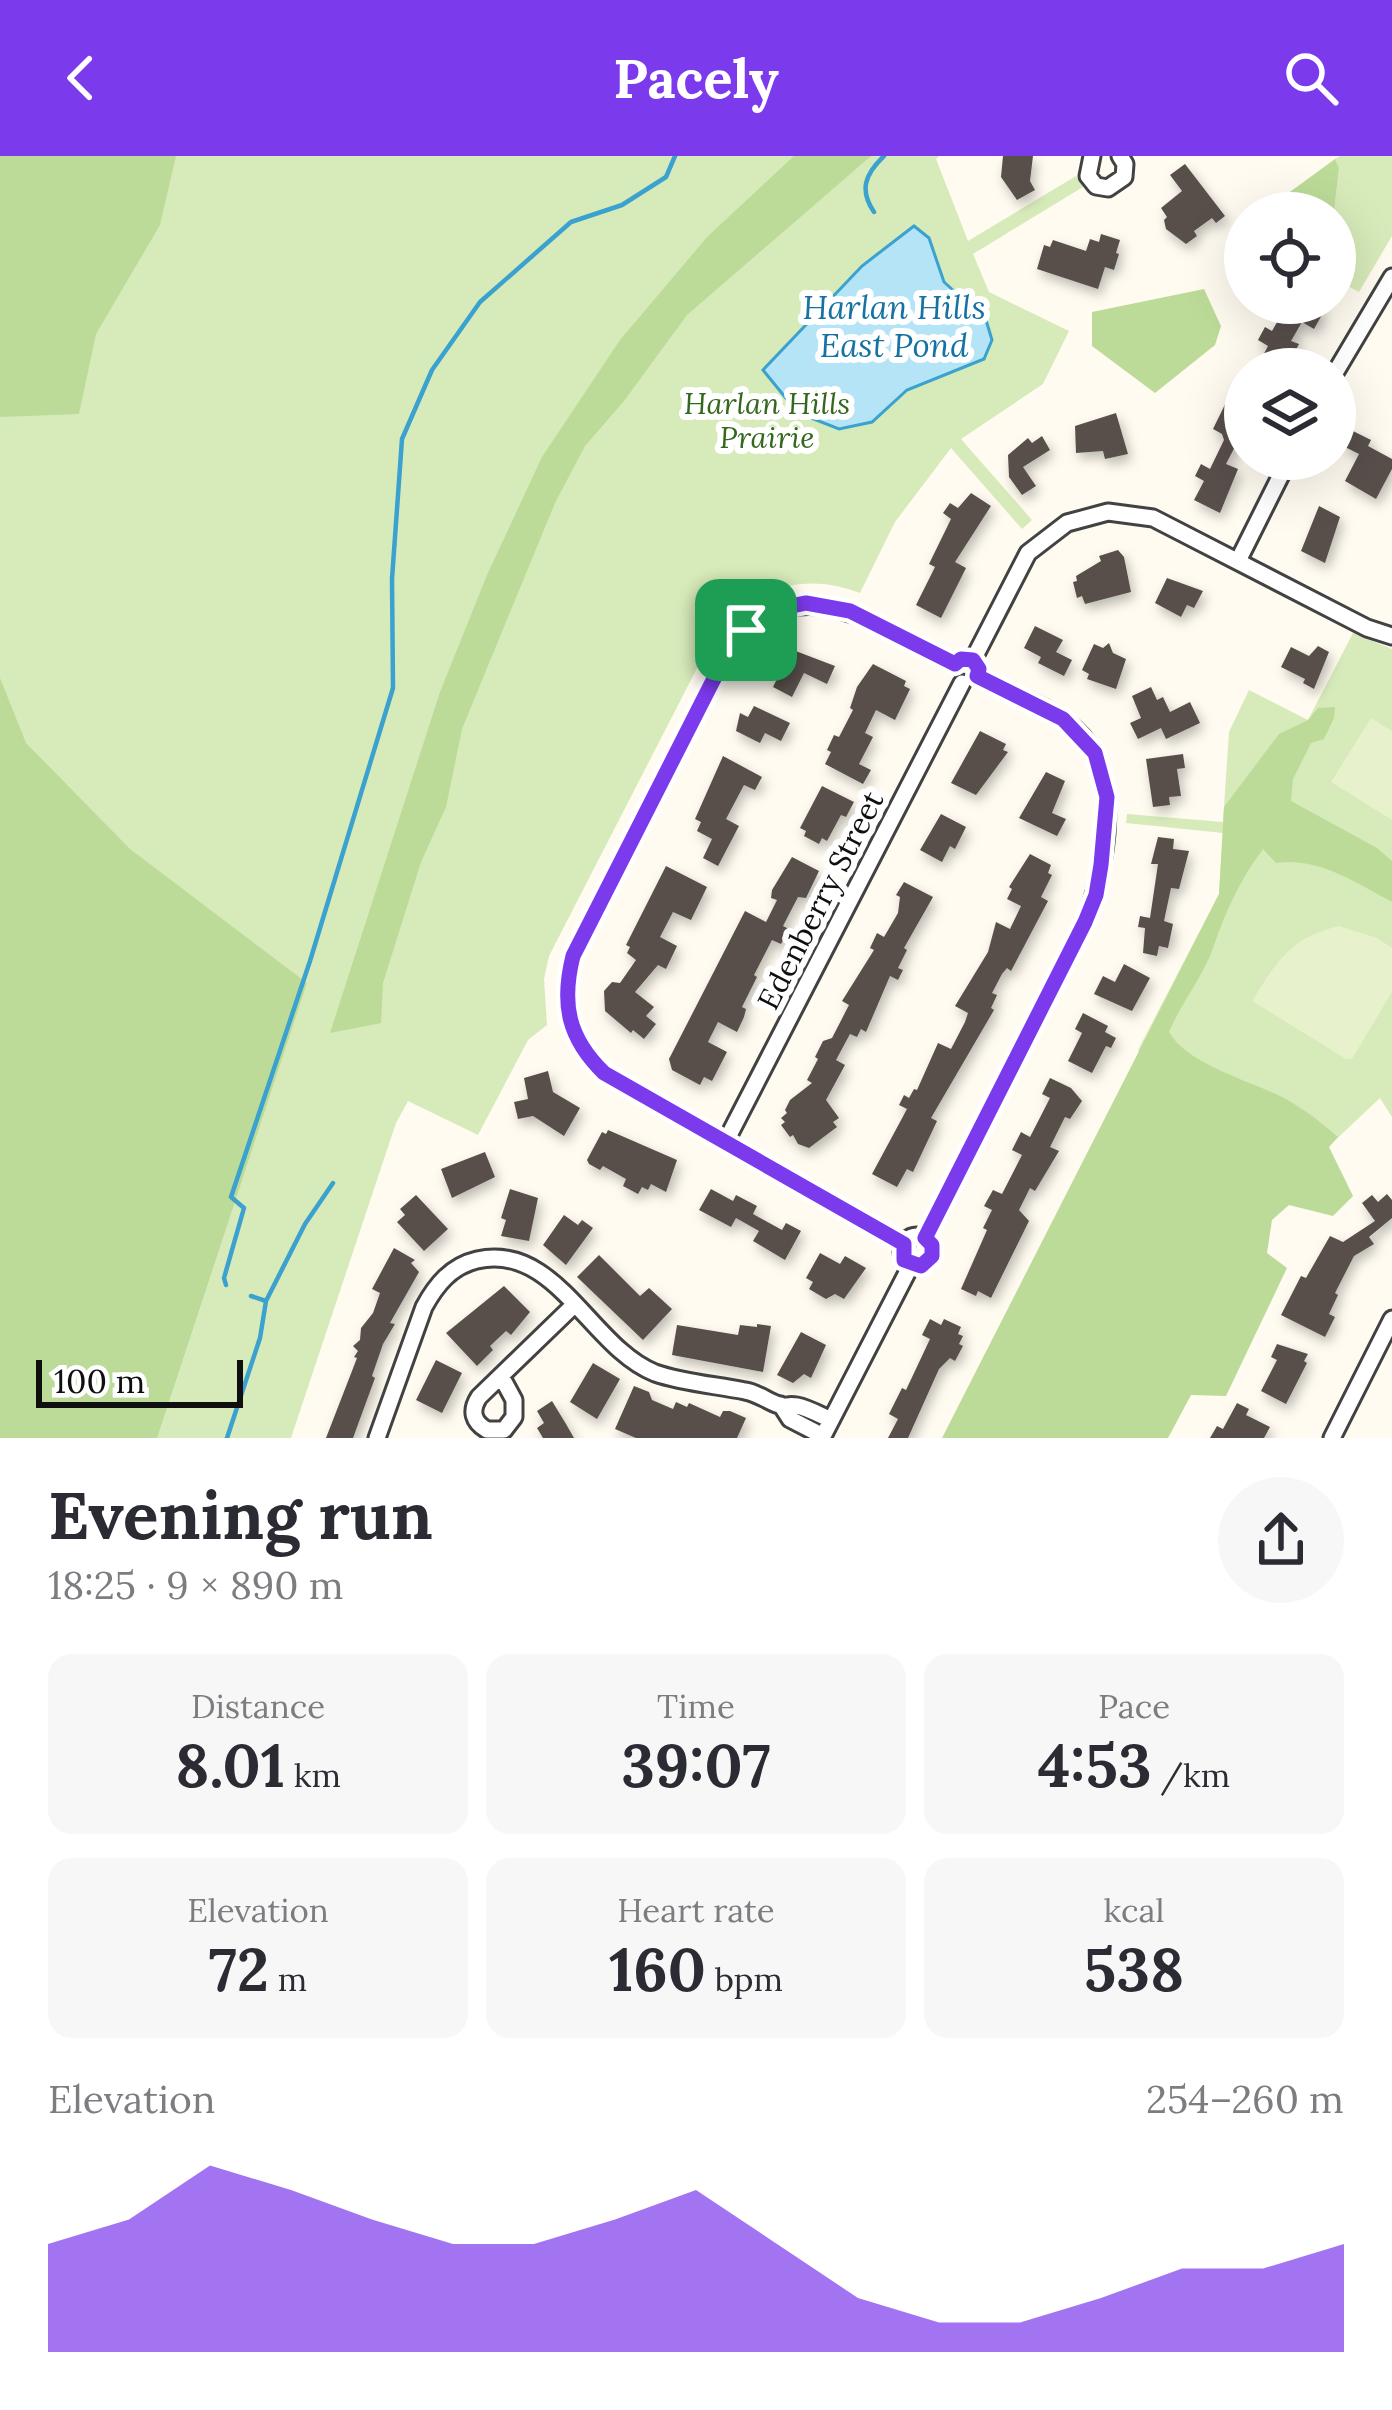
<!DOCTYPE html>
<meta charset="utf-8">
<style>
:root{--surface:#fff;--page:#f7f7f7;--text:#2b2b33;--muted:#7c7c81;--accent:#7c3aed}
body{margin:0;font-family:Lora,serif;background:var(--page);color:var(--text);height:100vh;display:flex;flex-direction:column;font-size:45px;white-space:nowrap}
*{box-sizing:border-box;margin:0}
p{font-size:39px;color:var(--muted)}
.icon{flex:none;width:66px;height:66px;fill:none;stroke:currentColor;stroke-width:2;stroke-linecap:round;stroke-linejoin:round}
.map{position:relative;height:1282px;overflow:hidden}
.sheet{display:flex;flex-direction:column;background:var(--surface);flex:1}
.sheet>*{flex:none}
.tools{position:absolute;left:1224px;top:36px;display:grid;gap:24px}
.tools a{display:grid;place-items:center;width:132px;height:132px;border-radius:50%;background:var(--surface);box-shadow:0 12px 48px #0002;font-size:60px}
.scale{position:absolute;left:36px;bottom:30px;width:207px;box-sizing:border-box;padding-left:12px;border:6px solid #0f0f0f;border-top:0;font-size:33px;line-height:42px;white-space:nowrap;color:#0f0f0f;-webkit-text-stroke:9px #fff;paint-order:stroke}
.pin{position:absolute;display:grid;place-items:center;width:102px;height:102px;color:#fff;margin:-51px;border-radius:24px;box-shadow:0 6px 18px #0006}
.round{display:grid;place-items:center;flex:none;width:126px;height:126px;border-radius:63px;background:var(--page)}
.headline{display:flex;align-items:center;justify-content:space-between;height:204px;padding:0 48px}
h1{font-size:66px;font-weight:800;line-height:90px}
.stats{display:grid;grid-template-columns:repeat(3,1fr);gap:18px;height:204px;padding:12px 48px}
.stats div{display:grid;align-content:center;border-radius:24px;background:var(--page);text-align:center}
.stats b{font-size:60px;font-weight:800}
.stats small{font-size:33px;font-weight:400}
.stats p{font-size:33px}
.chart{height:336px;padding:24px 48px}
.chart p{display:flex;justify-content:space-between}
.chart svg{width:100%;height:216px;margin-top:12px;fill:var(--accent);opacity:.7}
header{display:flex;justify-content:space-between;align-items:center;height:156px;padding:0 48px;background:var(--accent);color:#fff;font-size:54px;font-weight:800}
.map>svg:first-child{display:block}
</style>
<header><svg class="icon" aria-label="back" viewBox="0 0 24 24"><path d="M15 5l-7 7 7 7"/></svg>Pacely<svg class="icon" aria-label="search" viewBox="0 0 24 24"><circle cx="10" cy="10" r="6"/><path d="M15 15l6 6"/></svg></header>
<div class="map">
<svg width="1392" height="1282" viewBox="0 0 1392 1282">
<defs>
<filter id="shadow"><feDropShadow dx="3.5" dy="6" stdDeviation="6" flood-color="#0004"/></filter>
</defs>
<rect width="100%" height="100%" fill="#fffbf0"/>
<!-- green -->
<path fill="#d7eab9" d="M0,0H939L936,3L968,85L1076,20L1083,31L973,98L989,136L1069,175L1043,228L961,283L1032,364L1022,373L951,292L895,366L860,437C799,414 749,434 711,485L549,800L544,823L547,869L528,884L478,979L408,945L396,967L291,1282H0Z
M1340,0H1392V80L1359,136L1335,123L1334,57L1339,12L1335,3Z
M1353,477L1392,493V961L1380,942L1328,991L1138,894L1219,738L1223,677L1126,667L1127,658L1223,666L1229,576L1249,534L1308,564Z"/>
<!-- forest -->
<path fill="#bcdb98" d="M0,0H176L160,69L96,178L79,258L0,261Z
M794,0H871L687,159L624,245L585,290L555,347L462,573L446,651L421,706L383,827L381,867L330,877L440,536L487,419L542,301L620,184L708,80Z
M1335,3L1339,12L1334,57H1273L1283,41Z
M1204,133L1221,170L1215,189L1155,237L1092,190V156Z
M0,522L26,587L130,693L307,827L157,1282H0Z
M1335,551L1334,562L1324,583L1311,587L1293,623L1291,645L1377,692L1392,705V746C1356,727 1319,701 1276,707L1263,693C1240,723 1225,757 1213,792C1203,821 1181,847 1169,876C1188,909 1251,925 1284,942C1304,953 1321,966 1338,981L1329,991L1353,1040L1333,1060L1289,1049L1272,1064L1267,1097L1287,1112L1226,1240L1191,1239L1168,1282H942L1219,738L1224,651L1279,578L1308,564L1318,552Z"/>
<!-- pitch -->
<path fill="#e7f1cb" d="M1371,562L1392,575V664L1331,626Z
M1339,770L1377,782L1392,792V836L1352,903H1346L1252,845C1278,804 1290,782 1339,770Z"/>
<!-- water -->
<path fill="#b5e4f7" stroke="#3ba1cf" stroke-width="3" d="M914,70L929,82L944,126L986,164L992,184L984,203L907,234L872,266L839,273L798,257L763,214L862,110Z"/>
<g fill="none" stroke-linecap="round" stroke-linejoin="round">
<!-- stream -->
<path stroke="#3ba1cf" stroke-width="4.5" d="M874,56C859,34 865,18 884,0
M226,1129L224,1122L244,1052L231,1041L310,805L393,532L392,423L402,283L432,214L480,146L571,66L622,49L666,21L675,0
M266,1145L305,1068L333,1027
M227,1282L260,1182L266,1145L251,1140"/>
</g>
<!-- building -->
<path fill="#584f4b" filter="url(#shadow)" d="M1003,0H1033L1030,25L1035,34L1017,44L1001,21Z
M1185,8L1225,60L1216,67L1212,62L1194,75L1197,80L1186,88L1166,73L1164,64L1167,61L1161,52L1182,35L1170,19Z
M1101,78L1120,84L1116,97L1119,98L1114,114L1105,111L1098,133L1037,113L1044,89L1050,91L1053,84L1086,95L1090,83L1099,86Z
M1288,147H1322L1318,154L1323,157L1314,173L1302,166L1291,185L1299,188L1286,213H1256L1268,190L1258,184L1265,171L1272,175Z
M1235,228L1245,233V281L1241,279L1226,308L1238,313L1220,357L1194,344L1204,325L1195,320L1201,308L1210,313L1224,284L1222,278L1213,273Z
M1116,257L1128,298L1105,303L1103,295L1076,297L1075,270Z
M1351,274L1371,284L1368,290L1392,303V313L1376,343L1345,325L1359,298L1343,290Z
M1042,280L1050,294L1023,311L1036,330L1022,339L1009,321L1008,299L1028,282L1032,287Z
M971,337L991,350L955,406L966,412L941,462L916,449L935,411L929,408L951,363L943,357L950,347L958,352Z
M1319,350L1340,361L1325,407L1301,395Z
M1118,394L1124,401L1131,436L1085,448L1082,440L1077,442L1073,426L1077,425L1076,420L1101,405L1099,400Z
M1167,422L1203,435L1194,452L1187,449L1181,461L1155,447Z
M1035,470L1063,484L1056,496L1072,504L1064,520L1038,507L1041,501L1024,492Z
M1109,487L1113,497L1126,503L1116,533L1087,523L1089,518L1082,514L1094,488L1103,492Z
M1318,490L1329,496L1314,533L1303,527L1305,523L1281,511L1291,491L1309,500Z
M793,494L835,510L827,528L804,517L792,541L773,531L777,523L772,521L782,499L789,502Z
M873,508L906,525L904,530L910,533L895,564L876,554L865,577L873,581L859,608L871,614L863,628L825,608L831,596L827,594L834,579L839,581L853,554L850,552L857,531Z
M1151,531L1157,544L1163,541L1170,556L1190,546L1200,567L1166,583L1161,572L1138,583L1130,567L1141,562L1132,540Z
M754,550L790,567L781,585L765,577L760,587L736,575L740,557L748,561Z
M980,575L1006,588L1003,594L1008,596L976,639L951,627Z
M1183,598L1185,612L1177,613L1181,640L1169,641L1170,649L1153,651L1146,603Z
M723,600L762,621L755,634L744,629L726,663L739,670L718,710L703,702L712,683L697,675L701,666L695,663Z
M1046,616L1065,625L1052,657L1066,663L1057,680L1019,662Z
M822,630L854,646L846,661L841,659L827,685L822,682L819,688L804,680L806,675L800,672Z
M941,658L966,671L955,693L950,690L942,706L920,694Z
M1158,681L1174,683L1173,693L1189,695L1179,733L1171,732L1164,765L1173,768L1168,792L1159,790L1157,800L1143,797L1145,772L1138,771L1140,760L1150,762L1158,708H1151Z
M1030,698L1051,709L1048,717L1052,719L1041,741L1048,745L1011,815L1007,812L1002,818L992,837L997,839L991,852L994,854L931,962L937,965L913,1016L907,1013L897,1031L872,1018L907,953L899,949L904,939L909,942L914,933L917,934L938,887L951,893L965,866L968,857L955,850L988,796L996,766L1010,773L1021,750L1007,743L1012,733L1009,731Z
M792,701L819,715L806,742L798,741L783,770L789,773L781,788L772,784L754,819L757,821L742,851L746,853L744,861L737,876L718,866L708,886L727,896L712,925L704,921L700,929L672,914L669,903L745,755L766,766L777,744L771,742L772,734Z
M666,710L707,731L691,764L673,756L660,781L677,790L666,813L658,809L635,836L654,851L646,860L656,868L644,883L633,874L631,877L605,855L604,835L612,826L620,827L636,804L627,797L630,791L626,789Z
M904,726L933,741L904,792L907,794L898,812L903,814L898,824L890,820L866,876L861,873L857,881L850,878L836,904L845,909L826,944L839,962L833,966L837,971L809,992L798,988L793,979L790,981L781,969L785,966L781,962L787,957L785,954L790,944L812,927L807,924L818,903L815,901L823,885L832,882L849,849L842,845L874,794L870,792L877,777L884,781L898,757L900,741L896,739Z
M1124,808L1150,822L1132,855L1094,838L1103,820L1115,826Z
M1083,857L1108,870L1105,876L1116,882L1111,892L1106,890L1092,917L1068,905L1082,877L1075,873Z
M548,915L553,936L580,952L564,980L533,960L518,963L514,946L528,943L524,922Z
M1050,922L1071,932L1082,945L1070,963L1065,961L1050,991L1059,995L1035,1035L1030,1032L1019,1054L1029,1065L991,1142L978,1135L976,1140L961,1133L987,1074L983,1072L992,1054L984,1050L993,1034L1002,1038L1022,999L1012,994L1021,976L1030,981L1050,942L1042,938Z
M608,974L677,1004L666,1036L651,1028L648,1034L642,1031L638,1038L623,1030L626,1023L603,1010L600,1014L589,1008L587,1004L602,976L606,978Z
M485,996L495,1021L452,1042L441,1013Z
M510,1033L538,1042L529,1085L501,1080L506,1064L501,1062Z
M711,1033L733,1045L736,1039L757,1050L753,1058L782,1074L786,1067L801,1075L785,1104L753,1085L759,1075L736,1062L731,1071L699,1054Z
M1387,1038L1392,1044V1062L1369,1081L1374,1088L1354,1100L1335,1137L1338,1139L1329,1158L1335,1161L1325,1181L1281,1159L1301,1120L1306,1122L1330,1080L1343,1086L1375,1065L1362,1047L1372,1039L1378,1046Z
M416,1039L448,1073L424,1095L397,1066L405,1059L400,1053Z
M564,1059L578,1069L582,1064L593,1072L566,1109L543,1089Z
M394,1092L415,1104L411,1107L419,1116L390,1167L395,1168L383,1188L372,1220L375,1222L353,1282H326L357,1202L354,1201L358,1195L353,1190L360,1184L361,1172L373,1157L380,1137L372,1133Z
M820,1097L840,1108L845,1100L866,1112L844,1143L835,1138L826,1143L809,1133L813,1126L806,1122Z
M599,1099L640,1140L649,1132L672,1153L643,1184L577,1121Z
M504,1130L530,1156L511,1179L506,1175L490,1190L493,1194L477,1210L446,1177Z
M930,1163L941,1169L944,1163L961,1171L958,1178L963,1180L959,1188L963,1190L955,1205L950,1202L939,1213L908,1282H888L898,1263L889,1258L902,1232L906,1234L930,1183L922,1179Z
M757,1168L771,1170L763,1216L672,1199L677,1169L738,1179L740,1169L757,1171Z
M801,1176L826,1189L811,1222L804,1218L793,1227L777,1219Z
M1277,1188L1308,1198L1304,1205L1307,1207L1286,1248L1261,1235L1277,1204L1271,1201Z
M436,1204L462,1217L442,1257L416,1244Z
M593,1207L620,1223L597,1263L570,1246Z
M634,1230L649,1236L652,1244L673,1253L676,1246L687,1251L689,1247L720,1261L723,1255H730L746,1262L737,1282H636L615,1273Z
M552,1245L566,1268L574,1282H543L537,1272L544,1267L537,1255Z
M1237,1247L1249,1253L1246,1259L1270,1271L1264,1282H1210L1217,1270L1223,1273Z"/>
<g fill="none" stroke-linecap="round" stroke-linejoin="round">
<defs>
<path id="minor" d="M1092,0L1088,20L1096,30L1108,32L1124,21L1125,8L1120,0
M1335,217L1392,121
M1238,405L1289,303
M973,504L1028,397L1067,367L1108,356L1153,362L1367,472L1392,480
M726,985L962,527
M902 1095a15 15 0 1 1 30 0a15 15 0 1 1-30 0Z
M925,1082L1085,765C1107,711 1124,617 1075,573C1049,549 1009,538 977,521
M904,1088L603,917C568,881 561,848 573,800L725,501C793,402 874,469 955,508
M501,1220L514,1244V1261L504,1274H487C473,1266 470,1255 479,1241L574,1149
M781,1249L790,1263L823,1280
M377,1282L424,1151C436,1129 451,1110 477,1104C556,1086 591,1192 655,1217C684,1227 716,1229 745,1235C758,1237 767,1245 779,1249C791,1252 785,1248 797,1250C808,1252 820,1259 831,1264
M822,1282L911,1109
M1332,1282L1392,1163"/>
</defs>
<!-- minor casing -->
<use href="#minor" stroke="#424242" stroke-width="21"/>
<!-- minor -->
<use href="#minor" stroke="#fff" stroke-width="15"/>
</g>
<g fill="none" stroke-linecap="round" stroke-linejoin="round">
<defs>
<path id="route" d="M806,447L850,455L955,508L961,503L973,504L979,513L977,520L1063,563L1095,597L1107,641L1101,709L1096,739L1085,766L925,1082L932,1089V1100L921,1110L904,1104V1088L604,917C568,882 561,848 573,800L725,501C747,470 768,453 806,447Z"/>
</defs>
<!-- route casing -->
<use href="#route" stroke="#fff" stroke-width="24"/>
<!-- route -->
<use href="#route" stroke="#7c3aed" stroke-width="15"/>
</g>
<g text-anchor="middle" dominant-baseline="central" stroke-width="12" stroke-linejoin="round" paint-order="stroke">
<!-- park labels -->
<g font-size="30" font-style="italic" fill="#34681e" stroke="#fff">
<text x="767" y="247">Harlan Hills<tspan x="767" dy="34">Prairie</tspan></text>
</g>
<!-- street labels -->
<g font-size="30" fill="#0f0f0f" stroke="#fff">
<text transform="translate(820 744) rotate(-63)">Edenberry Street</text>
</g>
<!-- water labels -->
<g font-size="33" font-style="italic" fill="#1672a2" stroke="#fff">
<text x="894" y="151">Harlan Hills<tspan x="894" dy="38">East Pond</tspan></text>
</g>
</g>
</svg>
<div class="tools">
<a><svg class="icon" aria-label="locate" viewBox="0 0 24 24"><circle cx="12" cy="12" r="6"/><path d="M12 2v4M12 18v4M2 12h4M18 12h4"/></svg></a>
<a><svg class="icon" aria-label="layers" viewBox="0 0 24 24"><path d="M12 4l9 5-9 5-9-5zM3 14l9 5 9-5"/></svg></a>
</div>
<div class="scale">100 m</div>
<div class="pin" style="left:746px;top:474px;background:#1e9e55"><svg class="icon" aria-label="arrive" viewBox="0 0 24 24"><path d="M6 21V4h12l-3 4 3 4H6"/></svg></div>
</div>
<section class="sheet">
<div class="headline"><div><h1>Evening run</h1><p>18:25 · 9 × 890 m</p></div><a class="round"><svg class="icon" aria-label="share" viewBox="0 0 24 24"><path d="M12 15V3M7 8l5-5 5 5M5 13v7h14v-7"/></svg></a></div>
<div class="stats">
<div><p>Distance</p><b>8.01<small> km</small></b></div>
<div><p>Time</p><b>39:07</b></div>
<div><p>Pace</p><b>4:53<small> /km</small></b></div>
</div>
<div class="stats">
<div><p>Elevation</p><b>72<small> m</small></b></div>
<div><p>Heart rate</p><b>160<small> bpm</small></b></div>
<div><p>kcal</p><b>538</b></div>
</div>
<div class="chart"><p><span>Elevation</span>254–260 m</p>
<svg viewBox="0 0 160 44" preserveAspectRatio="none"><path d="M0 44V22L10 17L20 6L30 11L40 17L50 22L60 22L70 17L80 11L90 22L100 33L110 38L120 38L130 33L140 27L150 27L160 22V44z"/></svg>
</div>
</section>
